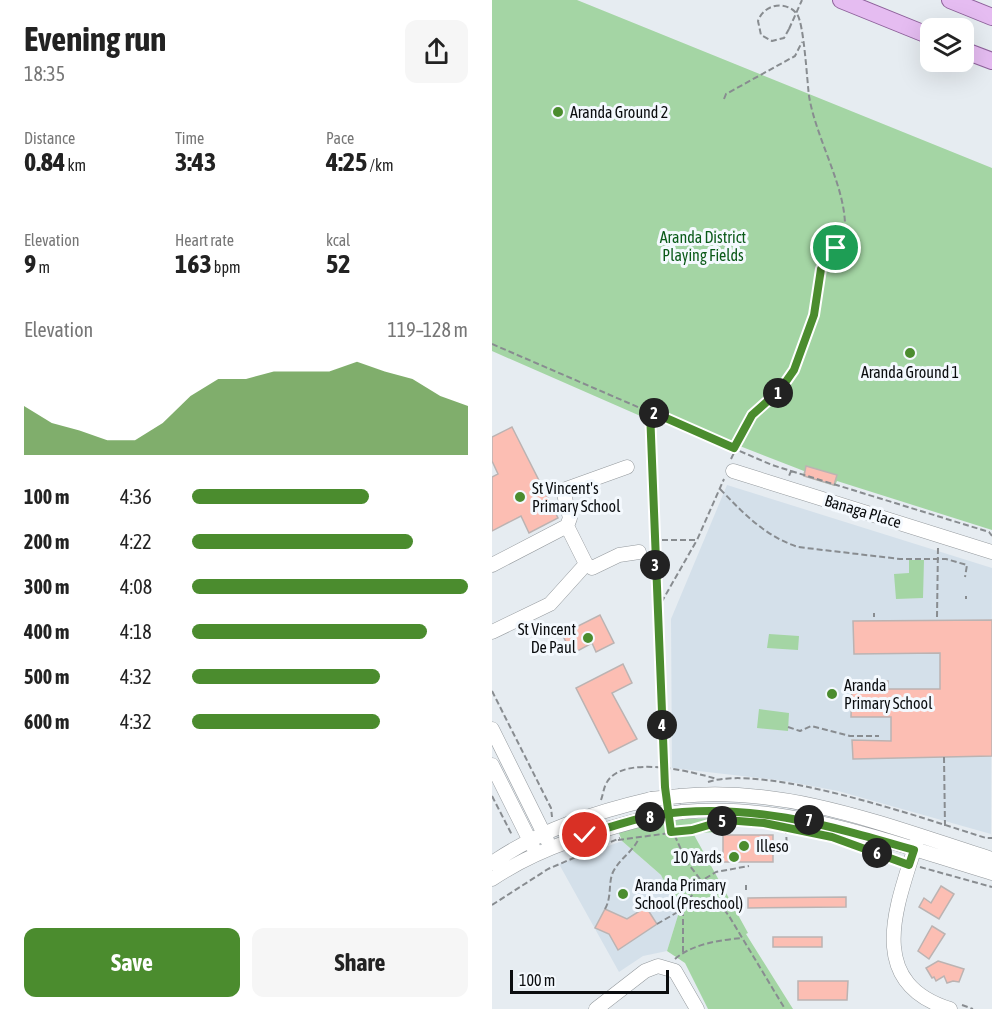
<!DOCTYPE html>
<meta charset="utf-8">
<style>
:root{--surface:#fff;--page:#f6f6f6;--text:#222;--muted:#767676;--accent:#4b8c2e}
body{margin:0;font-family:"Asap Condensed",sans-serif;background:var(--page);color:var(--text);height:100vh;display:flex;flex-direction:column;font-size:22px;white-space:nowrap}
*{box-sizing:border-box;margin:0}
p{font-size:20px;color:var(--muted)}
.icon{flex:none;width:33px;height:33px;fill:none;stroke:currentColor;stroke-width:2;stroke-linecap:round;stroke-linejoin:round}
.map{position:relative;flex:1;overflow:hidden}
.details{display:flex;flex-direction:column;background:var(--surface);width:492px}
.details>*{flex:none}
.tools{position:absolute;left:428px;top:18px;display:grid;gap:12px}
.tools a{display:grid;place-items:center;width:54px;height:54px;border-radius:12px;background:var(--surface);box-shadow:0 6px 24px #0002;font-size:30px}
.scale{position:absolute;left:18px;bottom:15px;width:159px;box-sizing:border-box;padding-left:6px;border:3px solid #0b0d0f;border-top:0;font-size:16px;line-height:21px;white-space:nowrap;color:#0b0d0f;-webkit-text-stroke:4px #f4f9fe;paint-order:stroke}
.pin{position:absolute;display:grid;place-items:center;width:51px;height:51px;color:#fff;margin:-26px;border:3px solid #fff;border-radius:50%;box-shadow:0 2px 6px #0007}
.km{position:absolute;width:30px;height:30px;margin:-15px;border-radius:50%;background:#222;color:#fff;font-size:16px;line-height:30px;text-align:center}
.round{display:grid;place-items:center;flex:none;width:63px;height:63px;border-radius:12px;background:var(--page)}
.summary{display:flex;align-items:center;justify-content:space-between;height:102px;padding:0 24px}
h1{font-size:33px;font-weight:700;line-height:45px}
.metrics{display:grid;grid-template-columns:repeat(3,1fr);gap:9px;height:102px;padding:6px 24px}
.metrics div{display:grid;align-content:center}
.metrics b{font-size:26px;font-weight:700}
.metrics small{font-size:16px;font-weight:400}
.metrics p{font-size:16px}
.chart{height:168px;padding:12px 24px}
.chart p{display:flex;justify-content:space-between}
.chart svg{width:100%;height:108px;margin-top:6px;fill:var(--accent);opacity:.7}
.action{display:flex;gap:12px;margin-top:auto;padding:12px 24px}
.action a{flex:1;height:69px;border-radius:12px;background:var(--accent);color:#fff;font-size:24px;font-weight:700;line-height:69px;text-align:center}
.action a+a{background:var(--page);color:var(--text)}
ul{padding:0 24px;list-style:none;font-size:20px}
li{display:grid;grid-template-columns:96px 72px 1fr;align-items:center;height:45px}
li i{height:15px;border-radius:8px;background:var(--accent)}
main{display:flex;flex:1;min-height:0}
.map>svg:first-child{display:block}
</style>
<main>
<section class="details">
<div class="summary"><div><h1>Evening run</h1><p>18:35</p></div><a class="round"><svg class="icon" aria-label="share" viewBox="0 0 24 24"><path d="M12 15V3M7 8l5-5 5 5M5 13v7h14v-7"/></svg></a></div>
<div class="metrics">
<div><p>Distance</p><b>0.84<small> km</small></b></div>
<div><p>Time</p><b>3:43</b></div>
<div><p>Pace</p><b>4:25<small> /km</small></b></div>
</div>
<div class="metrics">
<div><p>Elevation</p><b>9<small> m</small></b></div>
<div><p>Heart rate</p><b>163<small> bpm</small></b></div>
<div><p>kcal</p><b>52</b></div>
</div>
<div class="chart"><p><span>Elevation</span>119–128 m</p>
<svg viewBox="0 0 160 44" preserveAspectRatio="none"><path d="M0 44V24L10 31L20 34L30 38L40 38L50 31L60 20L70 13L80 13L90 10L100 10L110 10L120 6L130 10L140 13L150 20L160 24V44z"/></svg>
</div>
<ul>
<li><b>100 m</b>4:36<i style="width:64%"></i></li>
<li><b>200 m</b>4:22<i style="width:80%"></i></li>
<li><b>300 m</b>4:08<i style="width:100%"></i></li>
<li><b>400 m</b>4:18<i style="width:85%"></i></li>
<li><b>500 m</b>4:32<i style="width:68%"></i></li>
<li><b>600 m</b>4:32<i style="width:68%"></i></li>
</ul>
<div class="action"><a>Save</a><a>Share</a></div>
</section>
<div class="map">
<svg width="500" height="1009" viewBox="0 0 500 1009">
<rect width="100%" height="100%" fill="#e6ecf1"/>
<!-- built -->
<path fill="#d4e0ea" d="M235,485L500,568L499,834L346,791L293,781L180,768L179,619Z
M130,841L169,875L187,912L175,951L151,956L127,972L67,864Z"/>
<!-- green -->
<path fill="#a4d5a4" d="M0,0H85L500,168V530L345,481L343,486L311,476L312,471L235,441L153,418L0,351Z
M417,560H432L431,598L404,599L402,574L417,573Z
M277,634L307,636L306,650L275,648Z
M267,709L297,713L296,731L265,728Z
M226,818L229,832L201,833L256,933L254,934L301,1009H216L193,963L175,951L187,912L169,875L130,841L125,828L195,819Z"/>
<!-- building -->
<path fill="#fcbeb3" stroke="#bbb3b2" stroke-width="1.5" d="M20,427L66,518L37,533L29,516L0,531V477L6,474L0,461V437Z
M314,466L345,475L342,485L312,476Z
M108,615L122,643L104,652L100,643L80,654L70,634Z
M500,620V756L361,759L360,740L399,741V717H359L360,681H396V689H448V653L362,654L361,621Z
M131,664L140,683L120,693L145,739L117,753L84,688Z
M231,835H281V862H231Z
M449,886L462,894L447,919L427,907L432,898L439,903Z
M354,897V907L256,908V898Z
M154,907L165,924L126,950L117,934L103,928L113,909L135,919Z
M440,926L453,934L437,959L426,951Z
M281,937H330V947H281Z
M446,961L472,969L467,982L461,981L455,983L452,976L444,981L442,977L440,978L434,968Z
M306,981H356L355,1000H306Z"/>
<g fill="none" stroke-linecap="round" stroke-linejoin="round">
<defs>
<path id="minor" d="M241,471L500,552
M75,526L78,518L71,490L135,467
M94,564L100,568L127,555L147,552
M0,565L75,526L94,564L58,604L0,632
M0,729L55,840
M0,765L41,847
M188,796C296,785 398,827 500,859
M190,812C297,802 399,843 500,873
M424,844C405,905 372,982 458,1009
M0,863C48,830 103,812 159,799
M0,879C49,846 105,831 162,816
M104,1009L153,971L166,966L183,971L205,1009"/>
<path id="major" d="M349,0L438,36
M458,0L500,17
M471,50L500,61"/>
</defs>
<!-- minor casing -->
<use href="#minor" stroke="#94999d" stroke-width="15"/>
<!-- major casing -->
<use href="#major" stroke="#8e629b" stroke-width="18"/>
<!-- path -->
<path stroke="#888c90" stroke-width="2" stroke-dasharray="6 3" stroke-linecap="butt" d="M232,99L234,94L303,56L310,42
M0,344L280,465L299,471L297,476
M158,411L173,785
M239,459L260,415L288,390L302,370L322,315L329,269L348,242L353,224C352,184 324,138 317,96C315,80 312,24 305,14C294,0 272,4 266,21L269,35L280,41L292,38L297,29
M299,471L497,532L500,536
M228,489C252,514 273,536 306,547L408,559H454L475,565L473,577
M161,540H205L232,479
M474,596V599
M165,610L205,540
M382,613V617
M445,617L446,547
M0,691L59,808L60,817
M296,727L308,731L319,726L358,736H387
M452,757L453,826
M216,782C273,763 433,819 494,838H500
M0,796L20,835
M109,800C111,795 112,786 115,782C132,754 201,772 225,779
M179,827L194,861L237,916L293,1009
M294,828L295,852
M126,840L200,830L226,823
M363,845L406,860
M428,867L500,887
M254,885V890
M0,905L56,869L128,838
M113,909C120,897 116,883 121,872C128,858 141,852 147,838
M165,924L191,909
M191,952V909L209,881L224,872L257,866
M183,959C200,944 228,940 250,938
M470,1005L481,1009"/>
<!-- minor -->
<use href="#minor" stroke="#fff" stroke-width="14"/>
<!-- major -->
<use href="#major" stroke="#e5bcf1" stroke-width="16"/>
<defs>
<path id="minor-bridge" d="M159,799L188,796
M162,816L190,812"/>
</defs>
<!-- minor-bridge casing -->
<use href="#minor-bridge" stroke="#94999d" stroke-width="15" stroke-linecap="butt"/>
<!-- path-bridge -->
<path stroke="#888c90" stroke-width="2" stroke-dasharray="6 3" stroke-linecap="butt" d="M297,29L310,0"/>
<!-- minor-bridge -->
<use href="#minor-bridge" stroke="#fff" stroke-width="14"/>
</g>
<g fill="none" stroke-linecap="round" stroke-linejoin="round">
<defs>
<path id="route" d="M93,835C116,828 140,819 164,815C254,801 336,825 422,850L417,865L340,837L272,823L234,820L200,830L179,832L173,787L158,411L242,448L260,415L288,390L302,370L322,315L329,269L344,248"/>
</defs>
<!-- route casing -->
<use href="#route" stroke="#fff" stroke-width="12"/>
<!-- route -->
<use href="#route" stroke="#4b8c2e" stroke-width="8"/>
</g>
<!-- markers -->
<g fill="#4b8c2e" stroke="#f4f9fe" stroke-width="2">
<circle cx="66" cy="112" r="6"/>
<circle cx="418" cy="353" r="6"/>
<circle cx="28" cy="497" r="6"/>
<circle cx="96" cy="638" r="6"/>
<circle cx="340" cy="694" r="6"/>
<circle cx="252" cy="846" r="6"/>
<circle cx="242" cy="857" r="6"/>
<circle cx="131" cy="894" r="6"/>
</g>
<g text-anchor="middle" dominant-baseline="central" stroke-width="6" stroke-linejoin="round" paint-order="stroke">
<!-- poi labels -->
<g font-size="16" fill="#0b0d0f" stroke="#f4f9fe" text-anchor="start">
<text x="78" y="112">Aranda Ground 2</text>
<text x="418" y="372" text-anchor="middle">Aranda Ground 1</text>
<text x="40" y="488">St Vincent's<tspan x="40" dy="18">Primary School</tspan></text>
<text x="84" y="629" text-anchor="end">St Vincent<tspan x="84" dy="18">De Paul</tspan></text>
<text x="352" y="685">Aranda<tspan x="352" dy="18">Primary School</tspan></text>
<text x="264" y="846">Illeso</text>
<text x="230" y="857" text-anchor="end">10 Yards</text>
<text x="143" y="885">Aranda Primary<tspan x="143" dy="18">School (Preschool)</tspan></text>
</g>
<!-- park labels -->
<g font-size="16" fill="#0b5a19" stroke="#f4f9fe">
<text x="211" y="237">Aranda District<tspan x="211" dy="18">Playing Fields</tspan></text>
</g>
<!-- street labels -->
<g font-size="16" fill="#0b0d0f" stroke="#f4f9fe">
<text transform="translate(371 511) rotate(17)">Banaga Place</text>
</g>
</g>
</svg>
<div class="tools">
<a><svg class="icon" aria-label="layers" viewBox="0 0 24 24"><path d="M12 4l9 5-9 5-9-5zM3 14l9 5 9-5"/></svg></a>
</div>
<div class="scale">100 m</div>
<div class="pin" style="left:344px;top:248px;background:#1e9e55"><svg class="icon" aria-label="arrive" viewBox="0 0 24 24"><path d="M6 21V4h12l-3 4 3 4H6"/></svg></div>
<div class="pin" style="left:93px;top:835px;background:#d93025"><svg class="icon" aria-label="check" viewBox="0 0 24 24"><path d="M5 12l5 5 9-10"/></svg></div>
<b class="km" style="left:286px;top:393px">1</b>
<b class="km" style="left:162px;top:413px">2</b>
<b class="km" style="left:163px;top:565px">3</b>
<b class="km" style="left:170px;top:725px">4</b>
<b class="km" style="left:230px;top:821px">5</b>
<b class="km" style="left:385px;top:853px">6</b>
<b class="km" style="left:317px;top:820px">7</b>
<b class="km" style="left:158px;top:817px">8</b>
</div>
</main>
